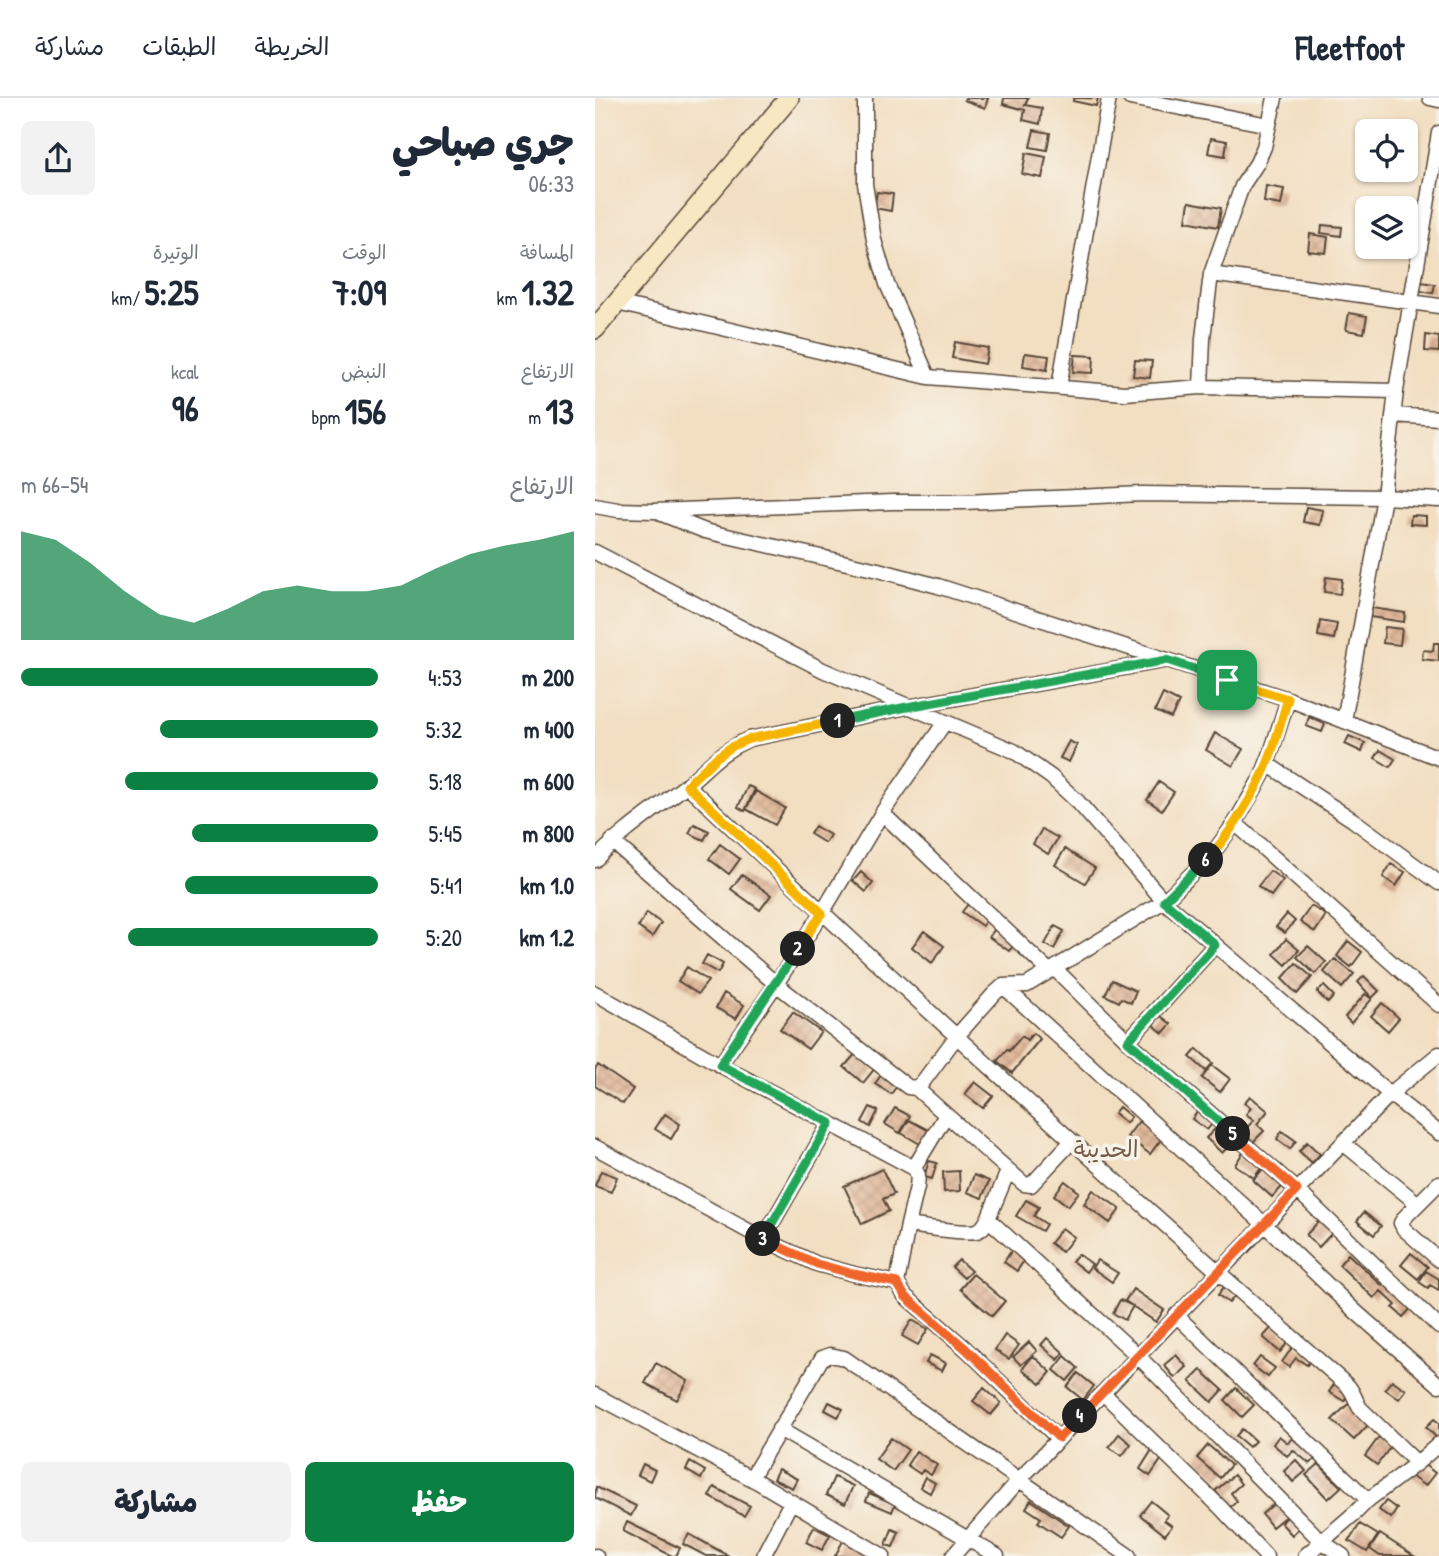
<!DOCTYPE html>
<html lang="ar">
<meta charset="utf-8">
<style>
:root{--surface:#fff;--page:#f2f2f3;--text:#1f2937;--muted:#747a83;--line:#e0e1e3;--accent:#0b8043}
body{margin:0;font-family:"Patrick Hand","Playpen Sans Arabic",sans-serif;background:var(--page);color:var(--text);direction:rtl;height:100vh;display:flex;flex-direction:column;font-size:26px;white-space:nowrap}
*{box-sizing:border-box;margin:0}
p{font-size:23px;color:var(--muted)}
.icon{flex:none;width:38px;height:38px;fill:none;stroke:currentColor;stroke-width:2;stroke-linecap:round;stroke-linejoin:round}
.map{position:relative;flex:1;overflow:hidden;direction:ltr}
.sheet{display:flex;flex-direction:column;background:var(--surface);width:595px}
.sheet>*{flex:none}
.tools{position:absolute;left:760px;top:21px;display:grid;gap:14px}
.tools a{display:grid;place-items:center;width:63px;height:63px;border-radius:10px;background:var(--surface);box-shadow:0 2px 5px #0004;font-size:35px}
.pin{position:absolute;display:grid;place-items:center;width:60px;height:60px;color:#fff;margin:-30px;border-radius:14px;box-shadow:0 4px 10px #0006}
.km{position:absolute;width:35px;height:35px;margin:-18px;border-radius:50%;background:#222;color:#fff;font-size:19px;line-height:35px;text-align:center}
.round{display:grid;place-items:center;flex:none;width:74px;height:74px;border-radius:10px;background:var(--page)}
.headline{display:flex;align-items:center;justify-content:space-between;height:119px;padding:0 21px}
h1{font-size:38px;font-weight:800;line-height:52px}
.stats{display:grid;grid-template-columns:repeat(3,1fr);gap:10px;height:119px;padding:7px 21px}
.stats div{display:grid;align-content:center}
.stats b{font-size:35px;font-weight:800}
.stats small{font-size:19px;font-weight:400}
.stats p{font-size:19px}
.chart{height:196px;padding:14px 21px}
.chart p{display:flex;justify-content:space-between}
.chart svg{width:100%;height:126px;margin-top:7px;fill:var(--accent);opacity:.7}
.primary-button{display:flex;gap:14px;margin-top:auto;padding:14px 21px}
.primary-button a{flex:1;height:80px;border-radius:10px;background:var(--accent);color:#fff;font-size:28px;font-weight:800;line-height:80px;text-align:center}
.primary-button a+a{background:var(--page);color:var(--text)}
ul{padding:0 21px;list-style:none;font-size:23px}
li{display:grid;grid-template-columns:112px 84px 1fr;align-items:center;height:52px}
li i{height:18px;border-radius:9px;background:var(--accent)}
header{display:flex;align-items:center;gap:42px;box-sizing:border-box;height:98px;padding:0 35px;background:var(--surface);border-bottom:2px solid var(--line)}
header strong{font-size:33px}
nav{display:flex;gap:38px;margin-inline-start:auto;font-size:24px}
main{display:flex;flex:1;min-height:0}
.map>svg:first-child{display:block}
</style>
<header>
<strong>Fleetfoot</strong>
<nav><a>الخريطة</a><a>الطبقات</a><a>مشاركة</a></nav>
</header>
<main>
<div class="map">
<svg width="844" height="1458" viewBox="0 0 844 1458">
<defs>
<pattern id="building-cross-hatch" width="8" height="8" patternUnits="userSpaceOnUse" patternTransform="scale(1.75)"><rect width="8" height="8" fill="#e0b89b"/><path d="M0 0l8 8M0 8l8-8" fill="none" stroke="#c19e85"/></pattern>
</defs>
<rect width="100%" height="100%" fill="#f7f3e8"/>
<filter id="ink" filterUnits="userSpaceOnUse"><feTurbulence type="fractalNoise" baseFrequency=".0143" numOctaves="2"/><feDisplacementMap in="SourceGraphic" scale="14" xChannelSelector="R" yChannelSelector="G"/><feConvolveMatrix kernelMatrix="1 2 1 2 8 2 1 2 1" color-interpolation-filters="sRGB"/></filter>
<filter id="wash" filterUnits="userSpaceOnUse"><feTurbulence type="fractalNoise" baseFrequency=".00686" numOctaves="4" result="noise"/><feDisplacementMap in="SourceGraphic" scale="28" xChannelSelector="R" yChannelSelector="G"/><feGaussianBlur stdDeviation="1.57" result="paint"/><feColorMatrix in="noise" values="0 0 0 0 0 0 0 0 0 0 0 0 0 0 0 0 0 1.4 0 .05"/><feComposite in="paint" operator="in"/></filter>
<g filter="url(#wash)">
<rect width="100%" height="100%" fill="#f2dec1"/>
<g id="blocks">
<!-- building -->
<path fill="url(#building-cross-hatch)" d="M370,0H393L390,10L369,2Z
M409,0H433L430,7L447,10L445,26L428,22L430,12L408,6Z
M479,0H503L501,8L478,3Z
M439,32L455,35L452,52L435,49Z
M616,40L632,43L630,58L613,55Z
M431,55L451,59L447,80L427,76Z
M671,88L689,91L686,107L669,104Z
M282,94L298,96L296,113L279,110Z
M594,104L626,110L623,129L591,123Z
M727,127L747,129L746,138L726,135Z
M715,136L733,139L731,155L713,153Z
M826,184L840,186L838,195L825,193Z
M754,215L772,218L769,235L751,232Z
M831,237L844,239V254L830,253Z
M360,244L393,250L390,266L357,260Z
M430,255L454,258L452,272L428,268Z
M480,257L499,258L498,275L478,274Z
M540,262L557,263L555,280L538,278Z
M711,409L728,412L725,427L708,424Z
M816,417L831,418V427L815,426Z
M731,479L747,481L745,496L729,494Z
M777,510L810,515L809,524L775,519Z
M725,523L742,526L739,541L723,538Z
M790,529L807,531L805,547L788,545Z
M839,545H844V563L827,561L828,552L838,553Z
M568,596L584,604L576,620L560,613Z
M714,619L730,626L727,634L711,628Z
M620,635L648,651L638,668L611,652Z
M754,638L770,645L767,654L750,646Z
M474,643L482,647L474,664L465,660Z
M785,652L800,661L795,669L780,660Z
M564,684L579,694L567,712L552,702Z
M153,688L160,691L150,713L143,709Z
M161,693L190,710L180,727L151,711Z
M99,726L114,733L109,742L94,735Z
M220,728L235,737L230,745L215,736Z
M447,731L463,740L453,756L438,746Z
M125,746L145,761L134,776L114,761Z
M470,751L500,770L490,785L460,767Z
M796,766L810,774L801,788L788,779Z
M675,773L688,782L676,798L663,788Z
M266,774L278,785L271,794L258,783Z
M147,777L176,797L165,812L136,791Z
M373,806L393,820L387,828L367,814Z
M716,808L731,817L720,834L705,824Z
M52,815L66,825L57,839L43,829Z
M692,816L700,823L690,835L681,829Z
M460,828L469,833L459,851L450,846Z
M400,831L420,846L414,853L394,839Z
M329,833L349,848L337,865L317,849Z
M691,841L704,852L691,867L679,856Z
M753,843L767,854L756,869L742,858Z
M713,848L731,864L720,876L702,859Z
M112,857L128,866L123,875L107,866Z
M740,861L759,876L747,890L729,874Z
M701,865L717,879L702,896L687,881Z
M92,869L113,883L103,896L83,883Z
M769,878L784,893L777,900L763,884Z
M517,882L541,893L536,905L526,900L524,904L510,897Z
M729,888L739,898L733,905L722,894Z
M129,895L149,907L141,921L121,910Z
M770,896L777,901L756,925L750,919Z
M787,905L804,920L793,933L776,918Z
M198,914L226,934L213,951L185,931Z
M562,915L576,926L568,935L555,924Z
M438,935L445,941L417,975L402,963L412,951L414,953L427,938L432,942Z
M602,951L618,965L611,973L595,959Z
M262,954L280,970L268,985L249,969Z
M3,967L38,991L28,1006L0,988V972Z
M617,967L635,981L625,994L607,980Z
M286,977L302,988L296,996L280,986Z
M380,984L398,998L388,1010L370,996Z
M655,998L673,1013L662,1026L669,1033L656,1046L646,1036L659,1022L651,1016L656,1010L649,1005Z
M275,1009L283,1013L275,1029L267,1024Z
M524,1009L536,1019L531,1025L519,1015Z
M300,1010L315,1018L305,1035L290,1026Z
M603,1013L618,1025L612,1032L597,1021Z
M70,1016L85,1026L76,1041L60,1031Z
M314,1022L333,1032L325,1046L306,1035Z
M544,1023L567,1040L555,1056L532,1039Z
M622,1029L638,1044L627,1055L611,1040Z
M687,1033L701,1043L695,1051L682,1041Z
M712,1044L725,1056L717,1065L704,1053Z
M649,1053L668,1067L659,1080L640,1067Z
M334,1063L342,1065L337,1081L329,1079Z
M670,1069L689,1087L677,1099L658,1082Z
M287,1071L299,1096L288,1101L294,1113L267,1126L249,1088Z
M6,1073L22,1079L16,1094L0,1088Z
M364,1073L365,1093L349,1094L348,1074Z
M379,1077L394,1083L387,1100L372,1094Z
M470,1083L484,1094L473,1108L459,1097Z
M498,1092L525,1111L515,1125L489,1106Z
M431,1102L444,1109L439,1118L451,1126L447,1133L421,1118Z
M769,1114L786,1128L779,1137L762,1123Z
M724,1123L737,1135L724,1149L711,1137Z
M467,1130L479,1139L467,1154L455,1145Z
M417,1152L430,1161L422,1173L409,1164Z
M816,1155L833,1169L823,1181L806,1167Z
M483,1156L497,1166L491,1174L477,1163Z
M753,1156L788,1188L792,1184L818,1208L808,1219L798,1210L801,1207L786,1193L779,1200L744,1167Z
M364,1162L376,1173L369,1180L357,1169Z
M502,1162L523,1175L517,1184L497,1170Z
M831,1173L844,1181V1192L835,1187L833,1190L824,1184Z
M378,1176L410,1203L397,1218L365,1191Z
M629,1189L640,1198L634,1205L623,1197Z
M538,1191L569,1212L561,1224L530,1203Z
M525,1202L538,1208L530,1222L518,1215Z
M317,1222L333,1231L323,1247L307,1238Z
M679,1227L695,1242L685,1254L668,1239Z
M410,1237L424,1247L414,1261L400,1252Z
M452,1240L469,1255L463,1262L446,1247Z
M434,1244L442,1253L426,1267L418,1259Z
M699,1247L717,1259L712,1267L701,1260L694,1269L687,1264Z
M335,1257L351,1265L347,1273L331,1265Z
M581,1257L592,1269L580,1280L569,1267Z
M438,1258L456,1274L446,1286L427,1271Z
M470,1258L483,1270L472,1283L459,1272Z
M665,1259L680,1270L673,1279L658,1268Z
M61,1265L93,1283L82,1302L50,1285Z
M606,1272L628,1292L617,1304L595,1283Z
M483,1275L499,1288L488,1302L472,1289Z
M797,1282L811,1292L804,1301L790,1291Z
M740,1285L754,1293L749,1303L734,1294Z
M389,1290L406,1305L396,1317L378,1303Z
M641,1290L659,1307L647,1319L630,1302Z
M234,1304L248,1311L243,1319L230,1312Z
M754,1305L775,1325L759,1342L737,1322Z
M839,1321L844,1325V1338L842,1340L831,1329Z
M647,1331L660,1343L654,1349L641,1338Z
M524,1336L536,1346L527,1358L514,1349Z
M684,1338L693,1345L697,1340L721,1360L715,1366L698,1352L692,1358L678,1346Z
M784,1339L796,1348L782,1367L770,1358Z
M296,1340L313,1352L298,1373L281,1361Z
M613,1347L636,1367L625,1380L602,1360Z
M557,1352L568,1359L555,1378L545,1371Z
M321,1353L342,1367L336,1377L328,1372L325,1376L312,1367Z
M701,1362L711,1373L698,1384L689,1373Z
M95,1364L110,1373L106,1381L91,1372Z
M827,1365L840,1375L830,1388L817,1379Z
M48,1366L60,1372L55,1383L43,1377Z
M724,1366L746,1389L733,1401L711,1377Z
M183,1371L202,1381L197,1390L178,1381Z
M639,1377L646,1386L636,1395L642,1403L634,1410L620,1393Z
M239,1379L258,1388L250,1406L231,1397Z
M330,1379L340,1385L335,1395L325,1389Z
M1,1389L41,1408L36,1418L0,1400Z
M119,1389L155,1408L149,1418L114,1398Z
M274,1395L300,1406L297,1414L271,1403Z
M436,1402L474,1428L466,1439L443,1424L446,1420L431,1410Z
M556,1403L573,1417L569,1422L577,1428L570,1437L545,1417Z
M791,1403L802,1411L796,1420L784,1412Z
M680,1405L691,1418L677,1429L667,1416Z
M693,1418L704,1430L697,1437L686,1425Z
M32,1424L85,1450L81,1458H77L28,1433Z
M765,1426L783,1437L772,1454L754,1443Z
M219,1429L235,1437L227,1452L211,1444Z
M297,1431L304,1434L298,1449L291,1447Z
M94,1436L134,1458H111L88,1446Z
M785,1436L819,1458H785L775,1451Z
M248,1443L276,1458H240Z"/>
</g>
</g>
<g filter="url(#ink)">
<use href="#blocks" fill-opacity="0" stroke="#564536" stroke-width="2"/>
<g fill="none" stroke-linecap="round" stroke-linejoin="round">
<defs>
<path id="minor" d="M270,0V86L279,142L292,186L333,279
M535,0L674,27
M835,0L844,2
M616,176L844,208
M22,205L333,279L530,295L606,289L801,293
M464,289L514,0
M606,289L608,240L616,176L647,88L662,65L669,49L680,0
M798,317L844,320
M0,408L23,412L59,413L297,404H369L548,396L789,399L844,402
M67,416L110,433L283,472L343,488L693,601L844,660
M0,454L228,572L419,653L456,679L483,704L569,803L795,996L844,1035
M749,623L789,399L801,293L844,35
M672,666L758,722L844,785
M92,687C308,892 528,1092 753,1288C759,1295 760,1302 765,1310L822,1365
M287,715L454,873
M640,725L844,907
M17,743L181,886L313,989L321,990L429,1086L436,1087L477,1043
M0,762C26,734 58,713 89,689C113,670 124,654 154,641L312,609L568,563
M460,871L533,943L702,1092L844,1229
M408,888L670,1127L761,1214L844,1287
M0,895L125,967L319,1070L323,1077L322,1089L313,1127L302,1185L310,1198L371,1251L464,1341
M533,943L620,847
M125,967L181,886L227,815L287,715L350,624
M321,990L327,985L361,939L399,896L408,888L432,887L569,803L618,755L640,725L667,678L676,655L693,601
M748,1045L823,1106
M0,1049L168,1141L222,1166L259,1176L302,1185
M319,1070L351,1017
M844,1085L809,1120L806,1125L809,1131L844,1162
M393,1121L543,1258L726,1443L748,1458
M313,1127C327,1129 370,1136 382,1133C388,1131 390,1126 393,1121L413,1073
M168,1141L235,1025
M581,1217L773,1402
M508,1295L626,1410L671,1458
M0,1297L163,1384L288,1458
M184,1331L402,1458
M156,1380L227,1260L235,1257L249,1260L534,1458
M0,1458H1
M168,1458L196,1404
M358,1458L424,1382L795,996L844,956
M710,1458L761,1414L773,1402L822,1365L844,1346"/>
<path id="secondary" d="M0,231L194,0"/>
</defs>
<!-- minor casing -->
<use href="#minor" stroke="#564536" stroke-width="17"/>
<!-- secondary casing -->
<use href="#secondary" stroke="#564536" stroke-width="22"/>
<!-- minor -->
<use href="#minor" stroke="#fff" stroke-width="14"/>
<!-- secondary -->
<use href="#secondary" stroke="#f7e8c3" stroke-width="19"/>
</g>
</g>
<g fill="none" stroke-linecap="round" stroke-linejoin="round" filter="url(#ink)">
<defs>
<path id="split-1" d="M243,623L312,609L572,562L632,582"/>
<path id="split-2" d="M203,851L227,815L92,687L122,659L138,648L154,641L243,623"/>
<path id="split-3" d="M168,1141L235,1025L125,967L203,851"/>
<path id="split-4" d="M168,1141L222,1166L259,1176L302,1185L310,1198L371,1251L464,1340L485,1318"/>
<path id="split-5" d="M485,1318L702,1092L638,1036"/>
<path id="split-6" d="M611,762L569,803L620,847L533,943L638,1036"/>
<path id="split-7" d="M611,762C632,741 662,693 673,664C681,644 686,622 693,601L632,582"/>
</defs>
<!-- split-1 casing -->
<use href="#split-1" stroke="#fff" stroke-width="14"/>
<!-- split-2 casing -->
<use href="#split-2" stroke="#fff" stroke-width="14"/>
<!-- split-3 casing -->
<use href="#split-3" stroke="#fff" stroke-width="14"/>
<!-- split-4 casing -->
<use href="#split-4" stroke="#fff" stroke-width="14"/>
<!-- split-5 casing -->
<use href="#split-5" stroke="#fff" stroke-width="14"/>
<!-- split-6 casing -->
<use href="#split-6" stroke="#fff" stroke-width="14"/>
<!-- split-7 casing -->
<use href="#split-7" stroke="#fff" stroke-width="14"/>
<!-- split-1 -->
<use href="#split-1" stroke="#22a559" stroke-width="9"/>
<!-- split-2 -->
<use href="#split-2" stroke="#f5b400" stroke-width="9"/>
<!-- split-3 -->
<use href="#split-3" stroke="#22a559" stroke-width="9"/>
<!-- split-4 -->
<use href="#split-4" stroke="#f0652b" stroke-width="9"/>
<!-- split-5 -->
<use href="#split-5" stroke="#f0652b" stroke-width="9"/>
<!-- split-6 -->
<use href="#split-6" stroke="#22a559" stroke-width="9"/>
<!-- split-7 -->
<use href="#split-7" stroke="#f5b400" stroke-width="9"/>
</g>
<g text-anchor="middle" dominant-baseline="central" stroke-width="7" stroke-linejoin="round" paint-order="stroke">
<!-- quarter labels -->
<g font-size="23" fill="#755c4a" stroke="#f7f3e8">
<text x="511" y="1050">الحديبة</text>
</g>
</g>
</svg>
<div class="tools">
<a><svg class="icon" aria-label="locate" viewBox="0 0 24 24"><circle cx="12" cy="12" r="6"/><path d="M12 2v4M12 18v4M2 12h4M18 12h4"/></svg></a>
<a><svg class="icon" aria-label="layers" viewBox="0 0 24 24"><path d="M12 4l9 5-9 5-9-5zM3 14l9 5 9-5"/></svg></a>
</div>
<div class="pin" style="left:632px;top:582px;background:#1e9e55"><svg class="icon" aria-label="arrive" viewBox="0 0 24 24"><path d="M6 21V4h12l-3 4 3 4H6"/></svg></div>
<b class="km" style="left:243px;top:623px">1</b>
<b class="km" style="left:203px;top:851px">2</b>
<b class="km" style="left:168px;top:1141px">3</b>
<b class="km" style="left:485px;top:1318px">4</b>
<b class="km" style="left:638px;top:1036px">5</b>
<b class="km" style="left:611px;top:762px">6</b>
</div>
<section class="sheet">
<div class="headline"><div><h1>جري صباحي</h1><p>06:33</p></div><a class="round"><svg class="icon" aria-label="share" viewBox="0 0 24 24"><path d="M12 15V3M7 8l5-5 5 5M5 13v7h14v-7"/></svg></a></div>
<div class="stats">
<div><p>المسافة</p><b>1.32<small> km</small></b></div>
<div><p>الوقت</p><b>7:09</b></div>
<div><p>الوتيرة</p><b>5:25<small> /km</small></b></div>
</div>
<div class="stats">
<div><p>الارتفاع</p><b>13<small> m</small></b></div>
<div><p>النبض</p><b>156<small> bpm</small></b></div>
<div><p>kcal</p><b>96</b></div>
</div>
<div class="chart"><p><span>الارتفاع</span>54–66 m</p>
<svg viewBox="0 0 160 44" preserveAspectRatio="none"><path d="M0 44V6L10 9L20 17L30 27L40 35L50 38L60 33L70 27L80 25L90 27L100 27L110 25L120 19L130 14L140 11L150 9L160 6V44z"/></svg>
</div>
<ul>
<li><b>200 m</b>4:53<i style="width:100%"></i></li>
<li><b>400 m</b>5:32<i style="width:61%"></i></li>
<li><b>600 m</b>5:18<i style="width:71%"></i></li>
<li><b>800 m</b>5:45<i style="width:52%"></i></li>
<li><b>1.0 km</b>5:41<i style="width:54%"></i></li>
<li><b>1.2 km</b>5:20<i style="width:70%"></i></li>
</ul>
<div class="primary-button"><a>حفظ</a><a>مشاركة</a></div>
</section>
</main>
